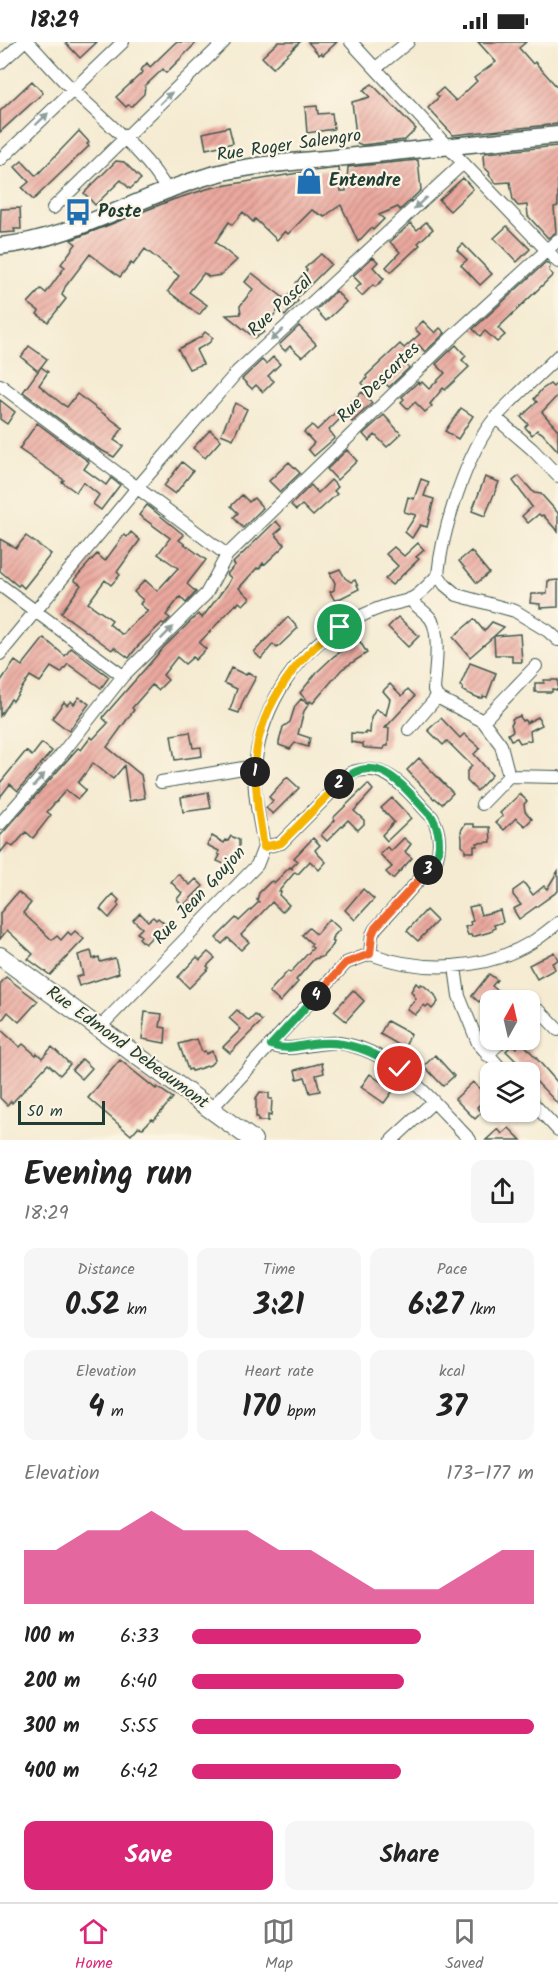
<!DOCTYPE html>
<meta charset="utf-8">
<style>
:root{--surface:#fff;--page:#f6f6f6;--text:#222;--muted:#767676;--line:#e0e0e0;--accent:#db2777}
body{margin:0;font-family:Kalam,sans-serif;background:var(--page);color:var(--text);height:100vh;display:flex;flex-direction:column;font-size:22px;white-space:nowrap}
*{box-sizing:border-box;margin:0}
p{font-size:20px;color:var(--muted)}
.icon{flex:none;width:33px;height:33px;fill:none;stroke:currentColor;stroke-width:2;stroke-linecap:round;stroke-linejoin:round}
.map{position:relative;height:1098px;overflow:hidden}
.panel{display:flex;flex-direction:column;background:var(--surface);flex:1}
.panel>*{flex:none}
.needle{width:39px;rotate:8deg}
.tools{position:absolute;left:480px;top:948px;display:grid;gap:12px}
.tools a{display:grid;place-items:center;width:60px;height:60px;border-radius:12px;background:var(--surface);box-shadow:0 2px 4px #0004;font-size:30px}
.scale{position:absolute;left:18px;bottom:15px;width:87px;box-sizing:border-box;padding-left:6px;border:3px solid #1f3d34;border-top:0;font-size:16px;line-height:21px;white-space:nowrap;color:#1f3d34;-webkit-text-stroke:4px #fcf5e5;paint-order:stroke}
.pin{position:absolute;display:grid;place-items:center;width:51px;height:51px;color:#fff;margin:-26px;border:3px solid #fff;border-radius:50%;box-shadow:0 2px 6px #0007}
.km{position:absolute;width:30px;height:30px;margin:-15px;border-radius:50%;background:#222;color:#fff;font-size:16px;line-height:30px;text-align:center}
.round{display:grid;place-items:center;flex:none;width:63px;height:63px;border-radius:12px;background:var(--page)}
.headline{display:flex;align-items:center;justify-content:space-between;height:102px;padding:0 24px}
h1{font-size:33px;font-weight:800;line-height:45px}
.metrics{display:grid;grid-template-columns:repeat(3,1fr);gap:9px;height:102px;padding:6px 24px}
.metrics div{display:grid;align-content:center;border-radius:12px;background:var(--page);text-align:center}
.metrics b{font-size:30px;font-weight:800}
.metrics small{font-size:16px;font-weight:400}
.metrics p{font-size:16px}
.chart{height:168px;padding:12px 24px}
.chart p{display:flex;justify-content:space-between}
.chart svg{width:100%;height:108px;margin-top:6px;fill:var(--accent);opacity:.7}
.cta{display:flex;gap:12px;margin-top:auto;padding:12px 24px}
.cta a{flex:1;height:69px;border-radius:12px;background:var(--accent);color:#fff;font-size:24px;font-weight:800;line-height:69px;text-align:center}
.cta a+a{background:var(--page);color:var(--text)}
ul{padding:0 24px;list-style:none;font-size:20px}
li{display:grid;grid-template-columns:96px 72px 1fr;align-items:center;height:45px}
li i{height:15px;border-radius:8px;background:var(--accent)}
.status{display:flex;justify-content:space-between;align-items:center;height:42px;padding:0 30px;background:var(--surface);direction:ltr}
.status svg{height:16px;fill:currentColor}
.menu{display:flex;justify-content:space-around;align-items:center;height:84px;border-top:2px solid var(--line);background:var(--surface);font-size:16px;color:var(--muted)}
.menu a{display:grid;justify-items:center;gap:3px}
.menu .selected{color:var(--accent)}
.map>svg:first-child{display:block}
</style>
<div class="status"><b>18:29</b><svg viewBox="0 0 49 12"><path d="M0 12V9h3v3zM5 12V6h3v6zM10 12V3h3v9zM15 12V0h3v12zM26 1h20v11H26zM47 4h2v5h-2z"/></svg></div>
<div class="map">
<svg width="558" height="1098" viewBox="0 0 558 1098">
<defs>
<pattern id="building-hatch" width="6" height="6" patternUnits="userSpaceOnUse" patternTransform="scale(1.5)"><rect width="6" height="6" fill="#eba89f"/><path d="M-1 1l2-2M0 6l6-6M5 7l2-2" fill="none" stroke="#be8a82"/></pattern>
</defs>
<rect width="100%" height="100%" fill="#fcf5e5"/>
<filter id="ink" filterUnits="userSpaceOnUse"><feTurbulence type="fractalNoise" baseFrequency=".0167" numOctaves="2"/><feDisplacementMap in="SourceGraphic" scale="12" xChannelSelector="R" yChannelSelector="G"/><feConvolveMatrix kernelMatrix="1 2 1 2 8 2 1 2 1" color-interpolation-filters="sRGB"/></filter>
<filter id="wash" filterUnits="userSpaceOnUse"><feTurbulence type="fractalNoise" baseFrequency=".008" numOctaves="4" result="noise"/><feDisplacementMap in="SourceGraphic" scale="24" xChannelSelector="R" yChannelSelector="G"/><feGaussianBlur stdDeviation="1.35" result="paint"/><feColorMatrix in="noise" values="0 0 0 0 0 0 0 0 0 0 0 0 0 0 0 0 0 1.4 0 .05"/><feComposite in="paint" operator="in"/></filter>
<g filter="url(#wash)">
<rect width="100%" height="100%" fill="#f5ebd2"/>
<g id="blocks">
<!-- building -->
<path fill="url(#building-hatch)" d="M65,0H97L80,16Z
M176,0H197L166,31L163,27L145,44L144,52L132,64L128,63L126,65L116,55L143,30L141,28L147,21L150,25Z
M278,0H300L273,26L262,15Z
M308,0H337L323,13L321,11L319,13Z
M478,0H526L519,6L533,22L535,20L558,46V82L453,93L428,66L439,55L436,52L443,46L456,59L477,39L474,36L496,20Z
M32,39L43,51L0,90V69Z
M372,42L416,87L405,98L362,103L357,101L352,60L370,55L363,48Z
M317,64L318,72L332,71L334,87L307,91L305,65Z
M229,85L233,101L206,107L203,91Z
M79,89L89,100L87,102L89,104L33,158L22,146L29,140L15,125L22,119L36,134Z
M558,104V164L554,165L556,190L548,196L528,174L527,163L518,164L513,158L510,140L496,141L489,133L490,131L484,125L483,114L485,111Z
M418,118L421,148L400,168L398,165L379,173L384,177L373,188L371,186L358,200L341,163L329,171L325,175L312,168L288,192L285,189L277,198L255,177L253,180L243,170L232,183L229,180L215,200L237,218L221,233L209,235L204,231L189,250L207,263L199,273L168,249L179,234L145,207L133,223L131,221L120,235L90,212L65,245L62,253L66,257L48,280L37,272L39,269L28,261L41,247L46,251L65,225L61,222L76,202L71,198L172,158L210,146L304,130L339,126L341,149H346L348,125Z
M116,119L124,120L141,137L130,147L121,138L95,163L84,151Z
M463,136L473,147L450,169L439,158Z
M20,166L21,187H14L15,190L0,191L1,167Z
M426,180L433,187L418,201L420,203L391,230L386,225L400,210L390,200L411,181L417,188Z
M507,184L530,207L517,220L494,196Z
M463,202L492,232L480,243L461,223L467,218L457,208Z
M321,212L331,222L296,257L298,259L285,274L278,268L265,284L264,290L255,296L226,273L241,272L240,264L253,247L245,240L252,231L285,257L298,243L296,241L307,228L305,226Z
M373,215L378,220L373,225L384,237L375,245L373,243L362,254L355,247L361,242L353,234Z
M546,220L550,224L549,229L553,233L498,286L505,293L497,300L485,289L480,294L473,287Z
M336,249L346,260L326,279L316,268Z
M423,279L435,291L440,286L445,291L425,310L419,303L403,319L409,326L389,345L382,338L370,349L362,341L367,336L366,334L400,302L404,306L420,292L415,287Z
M299,284L316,302L302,315L290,304L285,309L279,303Z
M205,290L213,296L209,301L196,308L203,322L189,327L178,307L201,295Z
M456,303L466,314L462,318L469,325L445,348L443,346L430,362L432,364L425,370L415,360L408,367L401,360L404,357L402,355L418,340L420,342L422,340L429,347L445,331L436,322Z
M29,304L47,317L38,329L21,315Z
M273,315L280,322L268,334L274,339L263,350L256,343L252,347L242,337L262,318L266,322Z
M41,325L48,330L39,343L62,362L67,365L77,352L123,386L114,398L123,404L114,415L99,407L23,350Z
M558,340V353L542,370L558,388V409L542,391L537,388L532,393L525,385L528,382L521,375L537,360L534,357L541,348L550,342L553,345Z
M362,350L372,361L352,380L342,369Z
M0,358L15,370L7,382L0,377Z
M235,361L247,367L233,397L221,392Z
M461,366L473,374L458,397L445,389Z
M337,369L342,375L329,388L335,396L314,414L308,407L314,401L304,390L312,383L317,388Z
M384,373L401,392L387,405L375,393L369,399L363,392Z
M37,381L89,420L84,427L106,443L111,436L120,443L101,468L93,462L99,453L83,440L76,450L62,440L64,438L19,407Z
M210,388L221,398L205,416L193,406Z
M347,408L357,419L337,438L327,427Z
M182,420L193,429L175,452L164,444Z
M289,420L300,431L280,450L269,439Z
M519,434L534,451L541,452L558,471V490L543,473L541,474L539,472L528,481L522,474L532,465L513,439Z
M485,435L499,440L485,474L472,469Z
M421,437L429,440L424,454L434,457L427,485L420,483L412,496L405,490L416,473L404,470L408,455L414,457Z
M331,438L338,445L334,449L337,452L313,474L302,463L296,468L291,463L311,443L318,451Z
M242,453L249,460L254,456L263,466L243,486L235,477L234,475L238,471L231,464Z
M147,463L184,493L179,498L206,518L187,542L196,550L186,561L180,555L166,573L170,576L164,582L162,581L137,605L129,616L114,605L112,608L61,571L81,543L74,538L79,532L97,512L105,519L124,493L127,495L131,490L140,498L117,530L120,533L111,543L105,538L88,561L112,578L109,582L123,593L129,585L148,569L140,562L143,558L134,550L145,538L157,549L178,526L158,512L170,496L139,473Z
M276,479L282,486L275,492L285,503L265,522L263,521L259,527L257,526L239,546L250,556L243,563L239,560L237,563L236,562L199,601L206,607L195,618L193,615L185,622L177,615L163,633L168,638L158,648L152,643L132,666L134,668L107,705L141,733L145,756L129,759L124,724L113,737L93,721L78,741L86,748L78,757L66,748L47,770L51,773L33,796L26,790L13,805L8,801L0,811V794L78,706L81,708L91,695L93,697L108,681L103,676L104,674L164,605L198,572L202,576L227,543L231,536L227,532L235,523L233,521Z
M26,494L51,512L24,546L20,542L18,544L0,529V497L16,506Z
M418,501L424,508L416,515L419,517L392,543L385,537L398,524L386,512L394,505L404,514Z
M471,509L489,531L477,541L459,519Z
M340,527L345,536L351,540L355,538L359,547L335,559L330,550L334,548L335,541L330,531Z
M558,538V565L540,566V562L530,561L531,552H547L548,539Z
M288,575L298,586L277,606L273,602L261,617L254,610Z
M398,575L419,594L408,605L388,585Z
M474,577L484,589L492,580L504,585L494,594L520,592L522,620H512V613H495L494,594L470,615L453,595Z
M44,596L65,614L71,606L109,635L101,646L68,622L61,631L51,625L40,640L30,634L13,659L11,657L0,674V640L15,619L22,624Z
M359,598L367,611L342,627L313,661L310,659L309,661L300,651L317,630L334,614Z
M470,621L496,631L487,655L483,654L482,656H479L465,650L462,648L463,646L460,644Z
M231,626L246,633L248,630L256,635L243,659L239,671L230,668L237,647L224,641Z
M544,638H558V648L552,647V650H535V641H544Z
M390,642L402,654L408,647L415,654L385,686H389L388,704H385L384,707H382L366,706L363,705V702L351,700V691L366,692V690L370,691L371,676L376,667L386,673L390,657L383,649Z
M79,655L89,662L69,689L52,676L64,660L67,663L71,659L74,662Z
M301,657L309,662L304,669L298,692L310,696L308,705L295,701L290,707L279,703V700L283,685L290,680L295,664Z
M520,674L522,679L525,678L526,681L538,675L542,683L530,689L531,698L520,701L517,696L511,698L508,692L513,689L511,682L513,680L512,677Z
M441,676L460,696L464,692L480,706L474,712L492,733L477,749L467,739V729L472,724L447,699L443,703L428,688Z
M190,690L193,706L201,705L202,714L175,718L171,693Z
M42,701L52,709L18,749L10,742L0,755V741L26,709L32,714Z
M419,716L453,751L442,762L435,756L434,757L407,728Z
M287,735L299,746L273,772L266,766L273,759L269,755Z
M368,742L373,748L354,769L364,778V782L358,788L348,778L327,799L321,793L335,778L333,776Z
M208,750L211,766L183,770L181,755Z
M520,752L527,759L524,762L525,769L532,777L525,784L516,776L504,788L496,780L503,774L500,771Z
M392,756L411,776L387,799L382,793L394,780L381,766Z
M465,782H474V785H490L491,800L477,801V804H474V810H465V807L462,804V796L461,789Z
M212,794L224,801L226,798L228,799L231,794L239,798V805L231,819L226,823L217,819L220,813L218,812L219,809L207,803Z
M313,796L320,803L315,808L317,811L326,820L319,828L310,819L298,832L295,830L279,849L281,850L279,853L289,863L282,870L272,860L241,893L249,900L241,908L228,896L222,902L216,896L236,876L239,879L259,860L257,858L259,851L270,840L273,839L274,841L290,825L293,827L291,826L298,819L294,816Z
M404,796L411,802L405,810L412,816L393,837L386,830L392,825L380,812L387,805L391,809Z
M558,829V849L519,877L513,867L521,863L513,853V849L524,841L533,853L544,844L547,847Z
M178,832L190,843L196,837L203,844L183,864L177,857L182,851L171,840Z
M363,847L374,857L355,878L345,868Z
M18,850L31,861L23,871L52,898L57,894L61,898L68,890L71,893L75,889L84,897L50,933L28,917L33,912L7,888L0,897V871Z
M113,852L119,858L117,861L119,864L109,876L100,867Z
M478,863L481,873L500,868L503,880L494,883L495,886L490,890L472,895L471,893H468L465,885L471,883L470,880L473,879L469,865Z
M426,868L437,879L418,899L407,889Z
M140,871L148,879L153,875L156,878L158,876L165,882L145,902L139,896L141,894L137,891L142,886L133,878Z
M329,877L340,887L333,895L334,896L332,899L334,900L333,903L322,915L314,917L296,938L298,940L280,960L269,950L288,929L290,931L313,906L310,904L312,902L302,893L309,886L316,892Z
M91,909L93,917L99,915L100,920L115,916L119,931L79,944L76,935L83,933L78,913Z
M208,910L215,916L207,924L209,926L189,946L178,935L197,915L200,918Z
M554,910L558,918L552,921L555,927L537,937L529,923Z
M489,932L497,938L492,944L509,958H492L485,953L479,960L472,954Z
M6,935L38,959L19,980L8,970L0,981V942Z
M416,941L419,944L421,942L423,943L435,953L438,960L432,967L428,963L426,965L424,963L415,973L407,967L416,957L411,949Z
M353,948L364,959L346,979L334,969Z
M237,968L249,979L255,973L262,979L230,1011L223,1005L241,987L229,976Z
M145,970L162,972L160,985L166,986L165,1001L142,997Z
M387,979L411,992L404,1006L380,992Z
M0,987L20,1005L23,1002L36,1013L37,1011L42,1016L52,1005L70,1022L60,1033L48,1022L12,1061L11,1059L7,1063L0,1056Z
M197,997L202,1010L205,1009L206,1012L212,1009L215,1018L210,1023L192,1029L191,1027L188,1028L179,1002Z
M522,1000L558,1041V1062L530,1033V1030H527L506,1009L513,1002L516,1006Z
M435,1013L454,1034L443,1044L424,1024Z
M82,1017L92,1026L82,1037L72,1028Z
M120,1018L156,1047L157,1045L173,1056L154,1078L152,1077L143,1086L138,1085L131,1093L88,1056Z
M322,1021L324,1031L316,1033L320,1049L310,1051L305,1035L297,1037L295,1028Z
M370,1032L393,1049L384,1061L361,1045Z
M473,1040L488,1055L477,1065L482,1070L475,1077L455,1057Z
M260,1050L269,1051V1057H272L271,1074L268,1073V1079H258V1075H256V1056Z
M509,1086L521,1098H486L498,1087L502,1092Z"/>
</g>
</g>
<g filter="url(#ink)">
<use href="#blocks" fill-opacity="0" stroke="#3f574c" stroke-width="1.5"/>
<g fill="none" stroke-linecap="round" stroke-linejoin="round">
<defs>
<path id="minor" d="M28,0C44,17 59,35 76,51C105,79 149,114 168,150
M351,0L447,104L558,220
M0,21L23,0
M376,26L408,0
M0,118L123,0
M53,166L224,0
M0,343L227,513
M496,376L532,407L558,434
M438,533C442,489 467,409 496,375C515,354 538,334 558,314
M0,543L123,634
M410,557C416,565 425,569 431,577C441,592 435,629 434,648L437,655
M0,612L137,446L237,330L463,121
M483,679L536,624
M409,688L437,655L483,679L501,703L509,734L482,762
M509,734L558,735
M161,740L255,724
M0,782L60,714L123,634L206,552L227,513L450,297L558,198
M264,805C260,778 252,749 255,723C262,662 299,604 355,577C365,572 377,566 389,563C396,561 404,560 411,557C421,552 430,541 438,533L445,543L457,553L515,569L548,589L558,598
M370,912C422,931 484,929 532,900C541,895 550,887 558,881
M455,925L459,954L478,1001L504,1030
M530,972L532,969H540L558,988
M100,985L257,823L264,805L281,801L350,731C388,717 408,751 432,775C440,789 441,804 436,819L375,887L372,893L370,912L346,921L211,1067
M271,1003C292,1012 316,998 339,1001C396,1009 432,1059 470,1098
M487,1013L503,998
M530,1058L558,1088
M392,1098L433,1060"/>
<path id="tertiary" d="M0,204C80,196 151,146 228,129C266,121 307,119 346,115C416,108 487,100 558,93"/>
<path id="secondary" d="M0,914L253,1098"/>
</defs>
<!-- minor casing -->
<use href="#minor" stroke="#3f574c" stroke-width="14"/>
<!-- tertiary casing -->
<use href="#tertiary" stroke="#3f574c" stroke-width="19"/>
<!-- secondary casing -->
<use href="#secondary" stroke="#3f574c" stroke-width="20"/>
<!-- minor -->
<use href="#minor" stroke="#fff" stroke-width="12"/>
<!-- tertiary -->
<use href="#tertiary" stroke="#fff" stroke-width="16"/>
<!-- secondary -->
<use href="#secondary" stroke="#fff" stroke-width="18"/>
</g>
<!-- one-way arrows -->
<defs><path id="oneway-solid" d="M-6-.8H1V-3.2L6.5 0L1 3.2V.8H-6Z" transform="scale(1.5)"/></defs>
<g fill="#8f9e9a">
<use href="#oneway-solid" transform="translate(166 56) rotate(-44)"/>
<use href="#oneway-solid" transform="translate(42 77) rotate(-44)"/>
<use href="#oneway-solid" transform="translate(420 161) rotate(137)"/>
<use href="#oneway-solid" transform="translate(277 293) rotate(137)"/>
<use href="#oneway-solid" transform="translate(167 591) rotate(-45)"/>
<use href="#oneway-solid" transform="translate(39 738) rotate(-49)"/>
</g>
</g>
<g fill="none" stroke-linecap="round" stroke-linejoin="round" filter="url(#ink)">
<defs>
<path id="split-1" d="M255,730C254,672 294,616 340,585"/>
<path id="split-2" d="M255,730L258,767L264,805L281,801L339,742"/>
<path id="split-3" d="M339,742C378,703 405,748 432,775C442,793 442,813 428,828"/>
<path id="split-4" d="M316,954L346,921L370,912L372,893L375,886L428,828"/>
<path id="split-5" d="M316,954L271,1003C286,1009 297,1004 312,1002C345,997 373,1009 400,1027"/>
</defs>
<!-- split-1 casing -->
<use href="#split-1" stroke="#fff" stroke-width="12"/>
<!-- split-2 casing -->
<use href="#split-2" stroke="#fff" stroke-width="12"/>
<!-- split-3 casing -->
<use href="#split-3" stroke="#fff" stroke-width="12"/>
<!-- split-4 casing -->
<use href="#split-4" stroke="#fff" stroke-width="12"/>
<!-- split-5 casing -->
<use href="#split-5" stroke="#fff" stroke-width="12"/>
<!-- split-1 -->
<use href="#split-1" stroke="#f5b400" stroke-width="8"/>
<!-- split-2 -->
<use href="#split-2" stroke="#f5b400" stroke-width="8"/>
<!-- split-3 -->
<use href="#split-3" stroke="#22a559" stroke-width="8"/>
<!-- split-4 -->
<use href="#split-4" stroke="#f0652b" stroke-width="8"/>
<!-- split-5 -->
<use href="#split-5" stroke="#22a559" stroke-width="8"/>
</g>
<!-- icons -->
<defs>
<symbol id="shop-bare" viewBox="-9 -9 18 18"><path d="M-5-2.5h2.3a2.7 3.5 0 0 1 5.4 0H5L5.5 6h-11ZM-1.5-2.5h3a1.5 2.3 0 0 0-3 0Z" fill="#1f6fb2" stroke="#fcf5e5" stroke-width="2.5" paint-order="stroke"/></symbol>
<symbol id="bus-bare" viewBox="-9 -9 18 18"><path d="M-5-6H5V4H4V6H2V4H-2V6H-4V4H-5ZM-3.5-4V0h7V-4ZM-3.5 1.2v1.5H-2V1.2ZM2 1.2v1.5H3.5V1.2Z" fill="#1f6fb2" stroke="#fcf5e5" stroke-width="2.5" paint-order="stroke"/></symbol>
</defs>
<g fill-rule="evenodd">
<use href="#shop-bare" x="290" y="120" width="38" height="38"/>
<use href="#bus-bare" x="59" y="151" width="38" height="38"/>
</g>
<g text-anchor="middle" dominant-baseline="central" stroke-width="4.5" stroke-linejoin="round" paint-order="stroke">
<!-- street labels -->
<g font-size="18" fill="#1f3d34" stroke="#fcf5e5">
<text transform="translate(289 104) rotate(-8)">Rue Roger Salengro</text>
<text transform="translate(281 264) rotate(-43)">Rue Pascal</text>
<text transform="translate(379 341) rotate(-44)">Rue Descartes</text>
<text transform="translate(200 854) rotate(-47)">Rue Jean Goujon</text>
<text transform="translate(127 1006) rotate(36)">Rue Edmond Debeaumont</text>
</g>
<!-- poi labels -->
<g font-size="18" font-weight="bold" fill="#1f3d34" stroke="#fcf5e5" text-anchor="start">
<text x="329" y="139">Entendre</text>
<text x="98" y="170">Poste</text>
</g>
</g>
</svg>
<div class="tools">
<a><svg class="needle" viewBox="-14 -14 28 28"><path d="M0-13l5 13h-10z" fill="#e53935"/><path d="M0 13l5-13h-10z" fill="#767676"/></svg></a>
<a><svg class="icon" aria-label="layers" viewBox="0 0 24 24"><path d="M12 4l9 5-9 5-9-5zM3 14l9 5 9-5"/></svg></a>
</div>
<div class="scale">50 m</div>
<div class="pin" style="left:340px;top:585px;background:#1e9e55"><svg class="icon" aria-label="arrive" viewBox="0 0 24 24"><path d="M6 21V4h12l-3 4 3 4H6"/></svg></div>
<div class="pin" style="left:400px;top:1027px;background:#d93025"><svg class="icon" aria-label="check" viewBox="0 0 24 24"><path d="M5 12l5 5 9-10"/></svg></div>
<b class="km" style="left:255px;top:730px">1</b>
<b class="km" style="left:339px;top:742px">2</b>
<b class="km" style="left:428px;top:828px">3</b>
<b class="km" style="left:316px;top:954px">4</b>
</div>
<section class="panel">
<div class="headline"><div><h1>Evening run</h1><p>18:29</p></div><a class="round"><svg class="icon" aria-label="share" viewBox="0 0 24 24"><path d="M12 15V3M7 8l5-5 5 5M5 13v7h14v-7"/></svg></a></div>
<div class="metrics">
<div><p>Distance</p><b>0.52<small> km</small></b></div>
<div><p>Time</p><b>3:21</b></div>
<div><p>Pace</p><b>6:27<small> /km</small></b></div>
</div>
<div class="metrics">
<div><p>Elevation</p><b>4<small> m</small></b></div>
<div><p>Heart rate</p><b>170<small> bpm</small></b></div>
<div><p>kcal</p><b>37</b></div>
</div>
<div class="chart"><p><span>Elevation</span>173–177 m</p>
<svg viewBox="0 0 160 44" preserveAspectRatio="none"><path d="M0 44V22L10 22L20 14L30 14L40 6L50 14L60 14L70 14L80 22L90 22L100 30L110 38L120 38L130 38L140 30L150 22L160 22V44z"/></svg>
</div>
<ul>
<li><b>100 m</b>6:33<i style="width:67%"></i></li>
<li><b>200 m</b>6:40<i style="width:62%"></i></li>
<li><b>300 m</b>5:55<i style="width:100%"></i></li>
<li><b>400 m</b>6:42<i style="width:61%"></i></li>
</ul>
<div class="cta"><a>Save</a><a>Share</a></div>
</section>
<nav class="menu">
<a class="selected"><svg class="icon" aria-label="home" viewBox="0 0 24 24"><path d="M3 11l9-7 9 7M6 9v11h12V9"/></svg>Home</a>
<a><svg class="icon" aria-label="map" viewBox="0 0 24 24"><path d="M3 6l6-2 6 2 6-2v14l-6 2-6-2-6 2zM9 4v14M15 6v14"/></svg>Map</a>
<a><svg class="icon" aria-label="saved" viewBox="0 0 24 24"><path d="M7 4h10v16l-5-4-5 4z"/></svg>Saved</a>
</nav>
